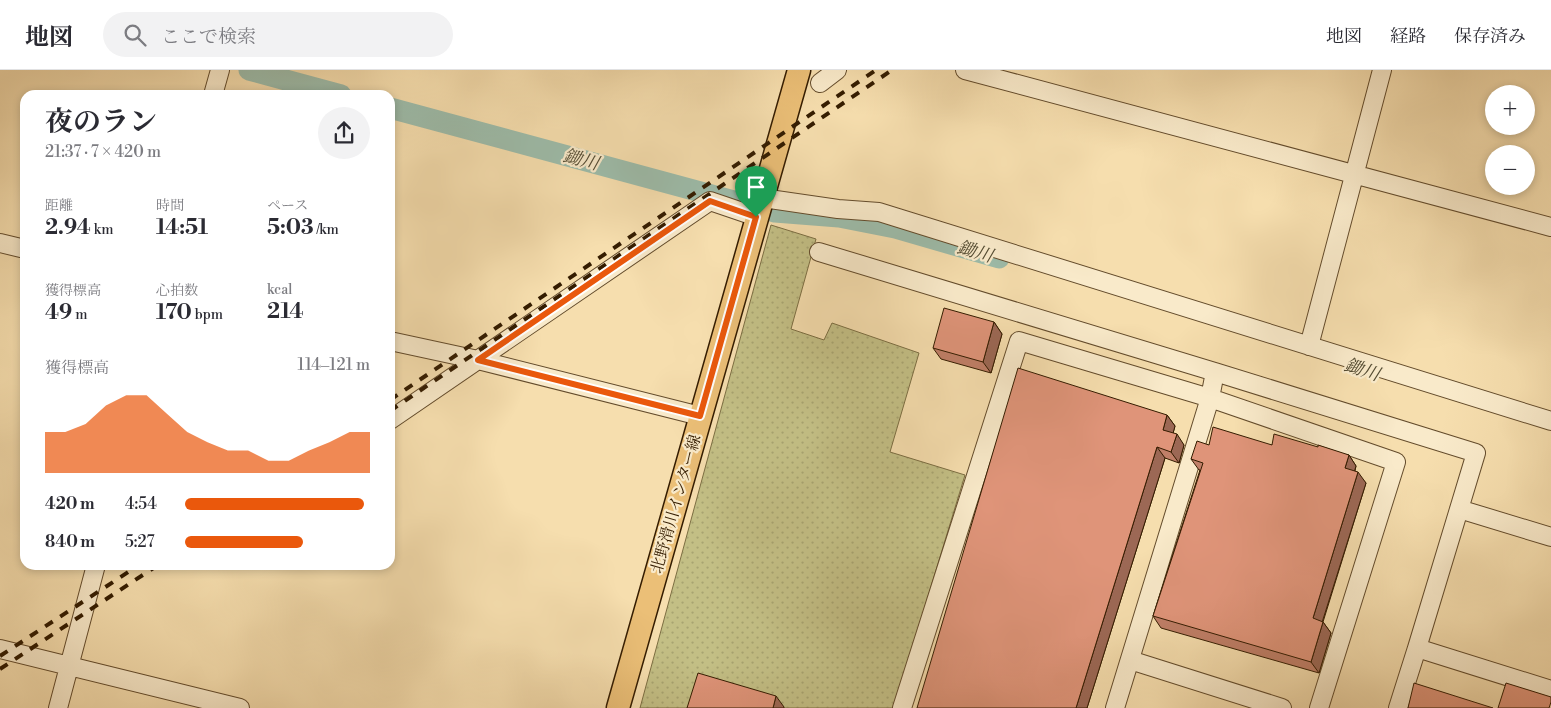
<!DOCTYPE html>
<html lang="ja">
<meta charset="utf-8">
<style>
:root{--surface:#fff;--page:#f2f2f3;--text:#2b2b33;--muted:#7c7c81;--line:#e1e1e2;--accent:#ea580c}
body{margin:0;font-family:"Libre Bodoni","Noto Serif JP",serif;background:var(--page);color:var(--text);height:100vh;display:flex;flex-direction:column;font-size:19px;white-space:nowrap}
*{box-sizing:border-box;margin:0}
p{font-size:16px;color:var(--muted)}
.icon{flex:none;width:28px;height:28px;fill:none;stroke:currentColor;stroke-width:2;stroke-linecap:round;stroke-linejoin:round}
.map{position:relative;flex:1;overflow:hidden}
.details{position:absolute;left:20px;top:20px;width:375px;height:480px;display:flex;flex-direction:column;background:var(--surface);border-radius:15px;box-shadow:0 2px 8px #0003}
.details>*{flex:none}
.fabs{position:absolute;left:1485px;top:15px;display:grid;gap:10px}
.fabs a{display:grid;place-items:center;width:50px;height:50px;border-radius:50%;background:var(--surface);box-shadow:0 2px 8px #0003;font-size:25px}
.pin{position:absolute;display:grid;place-items:center;width:42px;height:42px;color:#fff;margin:-51px -21px;border-radius:50% 50% 50% 0;rotate:-45deg;box-shadow:0 0 5px #0007}
.pin .icon{rotate:45deg}
.round{display:grid;place-items:center;flex:none;width:52px;height:52px;border-radius:26px;background:var(--page)}
.summary{display:flex;align-items:center;justify-content:space-between;height:85px;padding:0 25px}
h1{font-size:28px;font-weight:700;line-height:38px}
.metrics{display:grid;grid-template-columns:repeat(3,1fr);gap:8px;height:85px;padding:5px 25px}
.metrics div{display:grid;align-content:center}
.metrics b{font-size:21px;font-weight:700}
.metrics small{font-size:14px;font-weight:400}
.metrics p{font-size:14px}
.chart{height:140px;padding:10px 25px}
.chart p{display:flex;justify-content:space-between}
.chart svg{width:100%;height:90px;margin-top:5px;fill:var(--accent);opacity:.7}
ul{padding:0 25px;list-style:none;font-size:16px}
li{display:grid;grid-template-columns:80px 60px 1fr;align-items:center;height:38px}
li i{height:12px;border-radius:6px;background:var(--accent)}
header{display:flex;align-items:center;gap:30px;box-sizing:border-box;height:70px;padding:0 25px;background:var(--surface);border-bottom:1px solid var(--line)}
header strong{font-size:24px}
nav{display:flex;gap:28px;margin-inline-start:auto;font-size:18px}
.search{width:350px;height:45px;background:var(--page);display:flex;align-items:center;gap:12px;box-sizing:border-box;padding:0 18px;border-radius:28px;color:var(--muted);font-size:19px}
.map>svg:first-child{display:block}
</style>
<header>
<strong>地図</strong>
<div class="search"><svg class="icon" aria-label="search" viewBox="0 0 24 24"><circle cx="10" cy="10" r="6"/><path d="M15 15l6 6"/></svg>ここで検索</div>
<nav><a>地図</a><a>経路</a><a>保存済み</a></nav>
</header>
<div class="map">
<svg width="1551" height="638" viewBox="0 0 1551 638">
<defs>
<pattern id="green-dots" width="8" height="8" patternUnits="userSpaceOnUse" patternTransform="scale(1.25)"><rect width="8" height="8" fill="#c3bf85"/><path d="M2 2h.1M6 6h.1" fill="none" stroke="#a8a471" stroke-width="1.8" stroke-linecap="round"/></pattern>
</defs>
<rect width="100%" height="100%" fill="#f6deae"/>
<filter id="stains"><feTurbulence type="fractalNoise" baseFrequency=".004" numOctaves="4"/><feColorMatrix values="0 0 0 0 .2 0 0 0 0 .09 0 0 0 0 .02 0 0 0 .5 -.17"/></filter>
<radialGradient id="worn" r=".72"><stop offset=".6" stop-color="#630" stop-opacity="0"/><stop offset="1" stop-color="#630" stop-opacity=".3"/></radialGradient>
<!-- green -->
<path fill="url(#green-dots)" stroke="#7c6e42" d="M771,155L816,169L791,259L824,270L832,253L919,283L890,382L965,405L894,638H640Z"/>
<g fill="none" stroke-linecap="round" stroke-linejoin="round">
<!-- river -->
<path stroke="#9dbcaa" stroke-width="21" d="M249,0L341,25
M390,38L775,142L839,147L895,158L999,188"/>
<defs>
<path id="minor" d="M965,0L1551,157
M820,13L837,0
M213,25L220,0
M762,128L838,139L879,142L1551,351
M0,173L25,179
M819,182L1215,302L1210,328L1115,638
M390,271L478,290L700,346
M1309,276L1382,0
M1215,302L1476,383L1417,578L1551,620
M390,350L710,131L757,147
M1459,439L1551,467
M0,579L240,638
M1130,590L1282,638
M58,638L96,495
M902,638L1019,271L1210,328L1396,392L1319,638
M1398,638L1417,578"/>
<path id="major" d="M618,638L799,0"/>
</defs>
<!-- minor casing -->
<use href="#minor" stroke="#644c2c" stroke-width="20"/>
<!-- major casing -->
<use href="#major" stroke="#341c00" stroke-width="25"/>
<!-- minor -->
<use href="#minor" stroke="#f9eaca" stroke-width="18"/>
<!-- major -->
<use href="#major" stroke="#ebbf77" stroke-width="22"/>
<!-- rail -->
<path stroke="#341c00" stroke-width="4" stroke-dasharray="9 9" stroke-linecap="butt" d="M390,330L876,0
M390,341L892,0
M0,586L139,495
M0,599L158,495"/>
</g>
<!-- wall -->
<path fill="#c07f68" stroke="#341c00" d="M994,252L1002,264L991,303L941,289L933,278Z
M1167,345L1175,356L1173,363L1184,375L1179,393L1165,388L1087,638H917Z
M1209,375H1272L1349,385L1356,396L1355,401L1366,413L1323,552L1331,563L1319,603L1161,558L1153,546L1200,400H1199L1191,389Z"/>
<!-- shaded-wall -->
<path fill="#9c6855" stroke="#341c00" d="M994,252L1002,264L991,303L983,292Z
M1167,345L1175,356L1171,371L1163,360Z
M1177,364L1184,375L1179,393L1171,382Z
M1157,377L1165,388L1087,638H1076Z
M1349,385L1356,396L1352,409L1345,398Z
M1358,402L1366,413L1320,559L1313,548Z
M1323,552L1331,563L1319,603L1311,592Z
M776,626L784,637V638H773Z"/>
<!-- building -->
<path fill="#df9479" stroke="#341c00" d="M944,238L994,252L983,292L933,278Z
M1018,298L1167,345L1163,360L1177,364L1171,382L1157,377L1076,638H917Z
M1213,357L1272,375L1274,364L1318,377V375L1349,385L1345,398L1358,402L1313,548L1323,552L1311,592L1153,546L1203,393L1191,389L1197,371L1209,375Z
M698,603L776,626L773,638H687Z
M1414,613L1493,638H1408Z
M1506,613L1551,627V632L1549,638H1498Z"/>
<g fill="none" stroke-linecap="round" stroke-linejoin="round">
<defs>
<path id="route" d="M710,131L756,147L700,346L478,290Z"/>
</defs>
<!-- route casing -->
<use href="#route" stroke="#fff" stroke-width="10"/>
<!-- route -->
<use href="#route" stroke="#ea580c" stroke-width="6"/>
</g>
<g text-anchor="middle" dominant-baseline="central" stroke-width="4.5" stroke-linejoin="round" paint-order="stroke">
<!-- street labels -->
<g font-size="16" fill="#341c00" stroke="#f9eaca">
<text transform="translate(676 434) rotate(-74)">北野滑川インター線</text>
</g>
<!-- water labels -->
<g font-size="18" font-style="italic" fill="#544c33" stroke="#f9eaca">
<text transform="translate(581 90) rotate(15)">鋤川</text>
<text transform="translate(975 182) rotate(16)">鋤川</text>
<text transform="translate(1362 300) rotate(18)">鋤川</text>
</g>
</g>
<rect width="100%" height="100%" filter="url(#stains)"/>
<rect width="100%" height="100%" fill="url(#worn)"/>
</svg>
<div class="fabs">
<a>+</a>
<a>−</a>
</div>
<div class="pin" style="left:756px;top:147px;background:#1e9e55"><svg class="icon" aria-label="arrive" viewBox="0 0 24 24"><path d="M6 21V4h12l-3 4 3 4H6"/></svg></div>
<section class="details">
<div class="summary"><div><h1>夜のラン</h1><p>21:37 · 7 × 420 m</p></div><a class="round"><svg class="icon" aria-label="share" viewBox="0 0 24 24"><path d="M12 15V3M7 8l5-5 5 5M5 13v7h14v-7"/></svg></a></div>
<div class="metrics">
<div><p>距離</p><b>2.94<small> km</small></b></div>
<div><p>時間</p><b>14:51</b></div>
<div><p>ペース</p><b>5:03<small> /km</small></b></div>
</div>
<div class="metrics">
<div><p>獲得標高</p><b>49<small> m</small></b></div>
<div><p>心拍数</p><b>170<small> bpm</small></b></div>
<div><p>kcal</p><b>214</b></div>
</div>
<div class="chart"><p><span>獲得標高</span>114–121 m</p>
<svg viewBox="0 0 160 44" preserveAspectRatio="none"><path d="M0 44V24L10 24L20 20L30 11L40 6L50 6L60 15L70 24L80 29L90 33L100 33L110 38L120 38L130 33L140 29L150 24L160 24V44z"/></svg>
</div>
<ul>
<li><b>420 m</b>4:54<i style="width:97%"></i></li>
<li><b>840 m</b>5:27<i style="width:64%"></i></li>
</ul>
</section>
</div>
